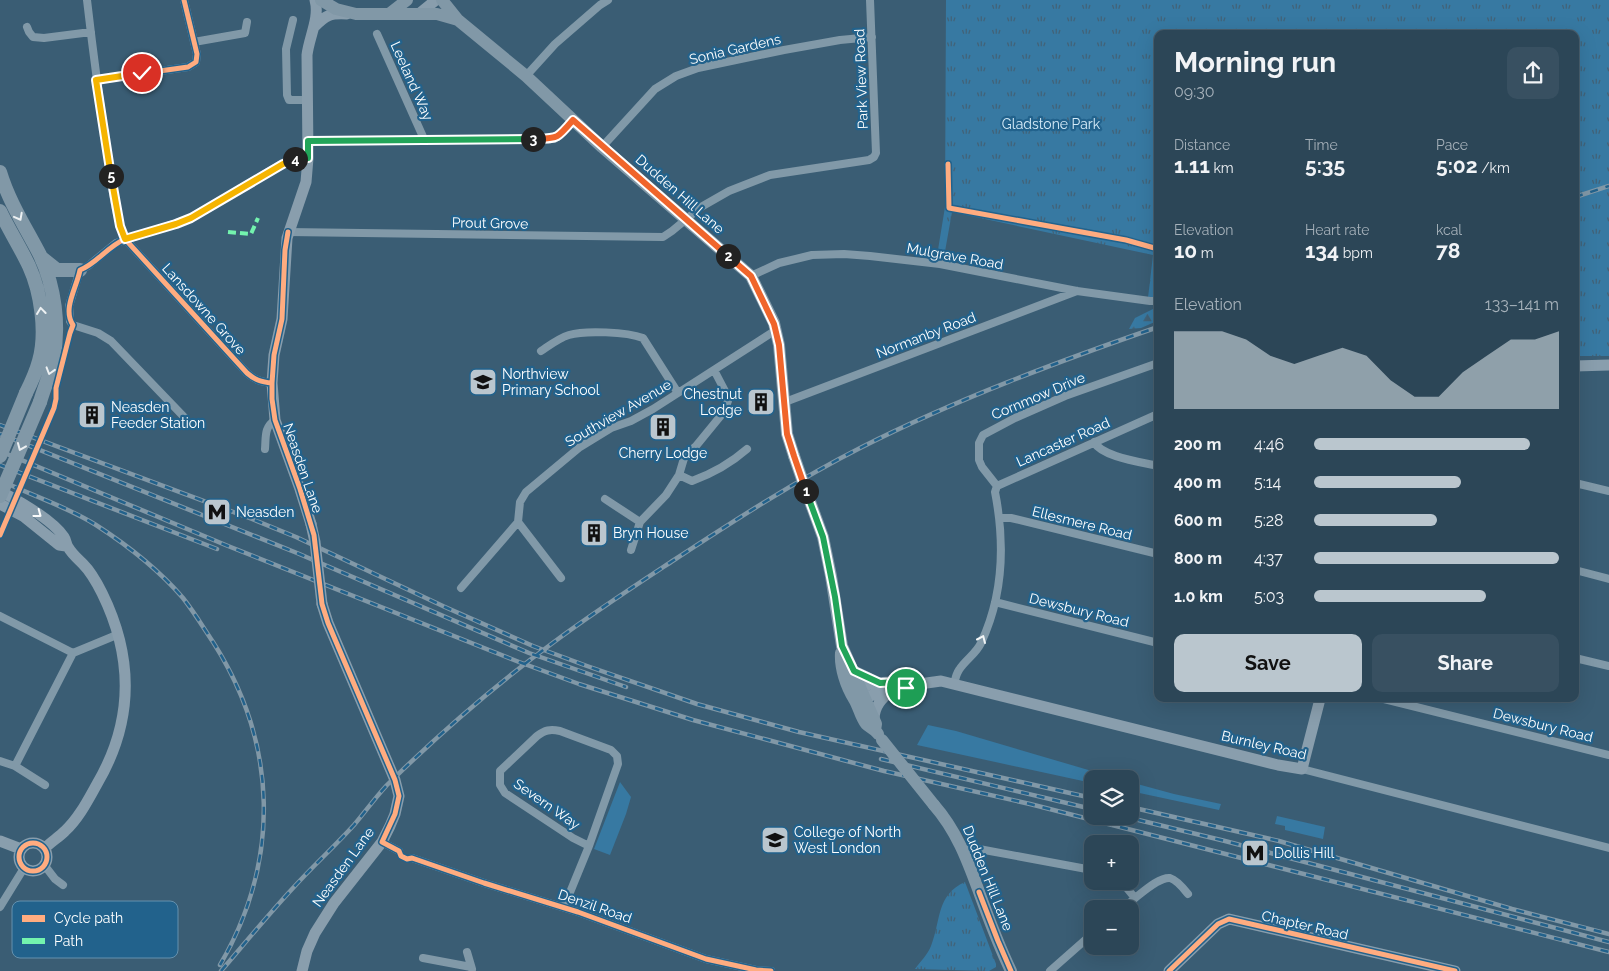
<!DOCTYPE html>
<meta charset="utf-8">
<style>
:root{--surface:#2c4657;--page:#385061;--text:#f1f3f6;--muted:#a6b1ba;--line:#485e6d;--accent:#bac6ce}
body{margin:0;font-family:Raleway,sans-serif;background:var(--page);color:var(--text);height:100vh;display:flex;flex-direction:column;font-size:19px;white-space:nowrap}
*{box-sizing:border-box;margin:0}
p{font-size:16px;color:var(--muted)}
.icon{flex:none;width:28px;height:28px;fill:none;stroke:currentColor;stroke-width:2;stroke-linecap:round;stroke-linejoin:round}
.map{position:relative;flex:1;overflow:hidden}
.side{position:absolute;left:1154px;top:30px;width:425px;height:672px;display:flex;flex-direction:column;background:var(--surface);border-radius:10px;box-shadow:0 5px 20px #0002,0 0 0 1px var(--line)}
.side>*{flex:none}
.fabs{position:absolute;left:1084px;top:770px;display:grid;gap:10px}
.fabs a{display:grid;place-items:center;width:55px;height:55px;border-radius:10px;background:var(--surface);box-shadow:0 5px 20px #0002,0 0 0 1px var(--line);font-size:25px}
.pin{position:absolute;display:grid;place-items:center;width:42px;height:42px;color:#fff;margin:-21px;border:2px solid #fff;border-radius:50%;box-shadow:0 1px 5px #0007}
.km{position:absolute;width:25px;height:25px;margin:-12px;border-radius:50%;background:#222;color:#fff;font-size:14px;line-height:25px;text-align:center}
.round{display:grid;place-items:center;flex:none;width:52px;height:52px;border-radius:10px;background:var(--page)}
.head{display:flex;align-items:center;justify-content:space-between;height:85px;padding:0 20px}
h1{font-size:28px;font-weight:700;line-height:38px}
.stats{display:grid;grid-template-columns:repeat(3,1fr);gap:8px;height:85px;padding:5px 20px}
.stats div{display:grid;align-content:center}
.stats b{font-size:21px;font-weight:700}
.stats small{font-size:14px;font-weight:400}
.stats p{font-size:14px}
.chart{height:140px;padding:10px 20px}
.chart p{display:flex;justify-content:space-between}
.chart svg{width:100%;height:90px;margin-top:5px;fill:var(--accent);opacity:.7}
.button{display:flex;gap:10px;margin-top:auto;padding:10px 20px}
.button a{flex:1;height:58px;border-radius:10px;background:var(--accent);color:#111;font-size:20px;font-weight:700;line-height:58px;text-align:center}
.button a+a{background:var(--page);color:var(--text)}
ul{padding:0 20px;list-style:none;font-size:16px}
li{display:grid;grid-template-columns:80px 60px 1fr;align-items:center;height:38px}
li i{height:12px;border-radius:6px;background:var(--accent)}
.map>svg:first-child{display:block}
</style>
<div class="map">
<svg width="1609" height="971" viewBox="0 0 1609 971">
<defs>
<pattern id="forest-firs" width="22" height="20" patternUnits="userSpaceOnUse" patternTransform="scale(1.25)"><rect width="22" height="20" fill="#3779a2"/><path d="M5 1l3.5 6h-7zM16 11l3.5 6h-7z" fill="#426277"/></pattern>
<pattern id="park-tufts" width="24" height="20" patternUnits="userSpaceOnUse" patternTransform="scale(1.25)"><rect width="24" height="20" fill="#3779a2"/><path d="M3 7l-1-3M5 7V3M7 7l1-3M15 17l-1-3M17 17v-4M19 17l1-3" fill="none" stroke="#426277"/></pattern>
</defs>
<rect width="100%" height="100%" fill="#3a5d74"/>
<!-- green -->
<path fill="#3779a2" d="M928,725L956,731L1119,779H1092V783L917,745Z
M620,782L631,797L626,814L610,855L594,849Z
M1130,782L1174,794L1221,804L1219,810L1130,791Z
M1277,816L1325,827L1323,839L1285,830V826L1275,824Z"/>
<!-- forest -->
<path fill="url(#forest-firs)" d="M1157,307V321L1141,328L1129,329L1135,318Z"/>
<!-- park -->
<path fill="url(#park-tufts)" d="M946,0H1609V356H1575V34H1158L1157,300L1148,298L1153,255L952,212L944,257L937,256L945,207Z
M965,882L996,964V967L989,971L915,969C920,962 928,954 931,946C941,921 936,895 965,882Z"/>
<g fill="none" stroke-linecap="round" stroke-linejoin="round">
<!-- street -->
<path stroke="#8199a8" stroke-width="8" d="M87,0C93,52 100,105 108,157C112,184 114,214 125,239L247,373C255,380 261,382 272,383
M293,20L286,49L287,95L289,100H307
M27,27L29,32L33,37L44,38L91,32
M377,34L424,139
M194,42L245,33L247,22
M526,76L555,44L600,5L608,0
M96,80L188,67L196,62L197,54L184,0
M308,141L554,139L559,136L573,120
M602,147L655,89L676,76L698,68L784,50L840,40L872,37
M288,232L663,237L672,231L701,207L729,191L770,175L869,160L874,157L876,153L870,0
M751,276L779,263L812,255L844,254L870,256L940,264L1077,291L1150,301H1157
M541,351C550,345 559,338 569,335C585,330 627,332 643,338L678,393
M785,402L1077,291
M185,418L111,341L98,333L73,325L70,321L69,306L80,270L88,266L116,243L191,218L283,163L296,159L308,158
M1094,442C1102,457 1141,462 1158,466
M265,449C266,437 264,427 275,420
M679,475L692,481C711,474 731,463 747,449
M1575,483L1609,491
M997,486L982,467L979,460V443L983,435L1015,418L1065,396L1158,363
M605,499L640,522
M1000,518H1011L1158,554
M518,522L561,578
M631,550L640,522L666,495L679,475L685,455L696,446L723,413L728,401L725,391L714,370
M1575,570L1609,579
M461,588L518,522L520,502L526,492L580,447L611,428L631,421L653,409L776,330
M995,602L1158,643
M0,616L73,653
M1575,658L1609,666
M954,685C955,680 956,674 959,670C965,660 976,654 981,643C1003,596 1005,543 995,492L997,486L1158,414
M1384,699L1609,755
M0,761L15,766
M1302,769L1609,848
M45,785L15,766L73,653L119,634
M382,842L399,851
M963,852L969,849H979L1092,870
M412,858L484,883L578,912L706,959L756,970L771,971
M45,866L55,879L63,885
M1121,881L1135,898L1123,909
M1135,898C1143,892 1159,877 1170,878C1177,880 1184,889 1188,894
M0,907L24,868
M564,907L589,846L618,764L617,756L611,750L560,731C550,729 545,730 537,736L500,771V785L505,793L573,838L589,846
M467,952L472,969
M423,958L471,967
M1050,971L1092,934"/>
<!-- secondary -->
<path stroke="#899ead" stroke-width="11" d="M420,13L436,0
M314,27C326,15 330,13 347,14
M1575,366L1609,365
M0,491C19,501 52,519 64,537C66,540 66,544 68,547C72,554 78,559 83,564C91,572 97,583 102,593C134,658 134,721 97,784C88,800 79,818 65,831C59,837 51,842 45,848
M0,504L23,516L59,545L66,546
M311,524L300,489L275,420L272,383L274,355L282,319L287,238L306,182L308,158L307,55C309,37 320,18 315,0
M854,671L879,683
M856,696C857,694 858,691 860,689C870,681 896,681 907,684
M857,698H865L883,691L906,688L912,685L941,681L1278,765L1302,769L1320,699
M874,718C875,706 881,699 891,691
M0,841L21,849
M19 857a14 14 0 1 1 28 0a14 14 0 1 1-28 0Z
M302,971L307,951L315,933L334,903L382,842L390,826L395,814L399,796L395,780L328,623L322,604
M1169,971L1218,924L1229,919L1455,971"/>
<!-- primary -->
<path stroke="#8198a7" stroke-width="12" d="M321,0L336,9L356,14H437L458,20
M442,0L458,20L526,76L602,147L751,276L774,323L779,345L787,434L794,456
M389,14L407,0
M804,485L823,537L831,576L842,646L876,724L875,730
M841,653C840,668 846,686 854,699C859,707 860,716 866,724C870,728 875,729 878,734
M934,805C956,830 967,859 978,889C988,917 998,944 1011,971"/>
<!-- highway -->
<path stroke="#8198a7" stroke-width="14" d="M0,172C9,202 26,228 40,255C55,287 60,326 53,361C50,375 44,388 40,402
M0,211C9,230 20,247 29,266C41,292 47,333 39,361C36,372 31,383 26,393
M42,258L57,270H80"/>
<defs>
<path id="rail" d="M1575,197L1609,186
M0,425L252,519L296,537L445,607L533,646L587,666L697,704L799,732L1092,798
M0,434L297,553L529,653L626,687
M0,451L228,546L519,662L579,684L693,720L884,771L1030,804L1609,952
M0,465L217,549
M0,480C32,496 66,506 96,525C127,545 159,570 183,598C194,612 203,627 213,642C278,744 281,860 220,965
M881,759L1092,809
M1130,807L1279,841L1512,909L1609,934
M1122,816L1225,841L1609,942
M221,971C245,943 268,915 293,888C313,866 334,847 354,825C365,812 375,798 387,785C439,734 495,685 554,642C593,613 633,587 674,560C735,520 797,480 862,447C957,399 1057,362 1158,327"/>
</defs>
<!-- rail casing -->
<use href="#rail" stroke="#8198a7" stroke-width="4.5"/>
<!-- rail -->
<use href="#rail" stroke="#22628c" stroke-width="2.5" stroke-dasharray="8" stroke-linecap="butt"/>
<!-- secondary-bridge -->
<path stroke="#899ead" stroke-width="11" d="M311,524L315,542L322,604"/>
<!-- primary-bridge -->
<path stroke="#8198a7" stroke-width="12" d="M794,456L804,485
M882,740L934,805"/>
<!-- highway-bridge -->
<path stroke="#8198a7" stroke-width="14" d="M0,456L26,393
M0,496L40,402"/>
<!-- quiet -->
<path stroke="#73f3ae" stroke-width="4" stroke-dasharray="8 4" stroke-linecap="butt" d="M228,232L251,234L258,218"/>
<defs>
<path id="cycleway" d="M184,0L197,54L196,62L188,67L96,80L119,226L125,239L247,373C255,380 261,382 272,383
M948,164L949,208L1126,240L1158,249
M288,232L285,250L282,319L274,355L272,383V399L275,420L300,489L314,535L322,604L328,623L395,780L399,796L395,814L382,842L399,851
M804,485L823,537L831,576L840,631
M0,535L54,408L56,399V388L70,333L73,325C62,309 77,287 80,270C96,264 107,247 125,239
M19 857a14 14 0 1 1 28 0a14 14 0 1 1-28 0Z
M399,851L401,856L407,859L412,858L484,883L578,912L706,959L756,970L771,971
M979,892L998,941L1011,971
M1169,971L1218,924L1229,919L1455,971"/>
</defs>
<!-- cycleway casing -->
<use href="#cycleway" stroke="#22628c" stroke-width="8"/>
<!-- cycleway -->
<use href="#cycleway" stroke="#ffac80" stroke-width="5"/>
</g>
<!-- one-way arrows -->
<defs><path id="oneway-chevron" d="M-2-3.5L2.5 0L-2 3.5" fill="none" stroke-width="1.6" stroke-linecap="round" stroke-linejoin="round" transform="scale(1.25)"/></defs>
<g stroke="#ecf0f2">
<use href="#oneway-chevron" transform="translate(19 217) rotate(62)"/>
<use href="#oneway-chevron" transform="translate(41 311) rotate(-97)"/>
<use href="#oneway-chevron" transform="translate(50 371) rotate(107)"/>
<use href="#oneway-chevron" transform="translate(21 447) rotate(113)"/>
</g>
<use stroke="#f9fafb" href="#oneway-chevron" transform="translate(38 514) rotate(37)"/>
<use stroke="#f2f5f6" href="#oneway-chevron" transform="translate(982 639) rotate(-66)"/>
<g fill="none" stroke-linecap="round" stroke-linejoin="round">
<defs>
<path id="split-1" d="M806,491L823,537L835,597L842,646L854,671L880,683L898,682L912,685L906,688"/>
<path id="split-2" d="M728,256L751,276L774,324L779,345L787,434L794,456L806,491"/>
<path id="split-3" d="M533,139C558,138 556,140 573,120L728,256"/>
<path id="split-4" d="M295,159L308,158V141L533,139"/>
<path id="split-5" d="M111,176L120,226L125,239L176,224L191,218L283,164L295,159"/>
<path id="split-6" d="M111,176L96,80L142,73"/>
</defs>
<!-- split-1 casing -->
<use href="#split-1" stroke="#fff" stroke-width="10"/>
<!-- split-2 casing -->
<use href="#split-2" stroke="#fff" stroke-width="10"/>
<!-- split-3 casing -->
<use href="#split-3" stroke="#fff" stroke-width="10"/>
<!-- split-4 casing -->
<use href="#split-4" stroke="#fff" stroke-width="10"/>
<!-- split-5 casing -->
<use href="#split-5" stroke="#fff" stroke-width="10"/>
<!-- split-6 casing -->
<use href="#split-6" stroke="#fff" stroke-width="10"/>
<!-- split-1 -->
<use href="#split-1" stroke="#22a559" stroke-width="6"/>
<!-- split-2 -->
<use href="#split-2" stroke="#f0652b" stroke-width="6"/>
<!-- split-3 -->
<use href="#split-3" stroke="#f0652b" stroke-width="6"/>
<!-- split-4 -->
<use href="#split-4" stroke="#22a559" stroke-width="6"/>
<!-- split-5 -->
<use href="#split-5" stroke="#f5b400" stroke-width="6"/>
<!-- split-6 -->
<use href="#split-6" stroke="#f5b400" stroke-width="6"/>
</g>
<!-- icons -->
<defs>
<symbol id="school-square" viewBox="-11 -11 22 22"><rect x="-9" y="-9" width="18" height="18" rx="4" fill="#bac6ce" stroke="#22628c"/><path d="M0-5L7-2L0 1L-7-2ZM-4 1L0 2.5L4 1V4Q0 6-4 4Z" fill="#111"/></symbol>
<symbol id="building-square" viewBox="-11 -11 22 22"><rect x="-9" y="-9" width="18" height="18" rx="4" fill="#bac6ce" stroke="#22628c"/><path d="M-4-6H4V6H1V3H-1V6H-4ZM-2.5-4.3h1.7v1.8h-1.7ZM.8-4.3h1.7v1.8H.8ZM-2.5-1h1.7V.8h-1.7ZM.8-1h1.7V.8H.8Z" fill="#111"/></symbol>
<symbol id="metro-square" viewBox="-11 -11 22 22"><rect x="-9" y="-9" width="18" height="18" rx="4" fill="#bac6ce" stroke="#22628c"/><path d="M-5.5 5V-5H-3L0 0L3-5H5.5V5H3V-.5L0 4L-3-.5V5Z" fill="#111"/></symbol>
<symbol id="university-square" viewBox="-11 -11 22 22"><rect x="-9" y="-9" width="18" height="18" rx="4" fill="#bac6ce" stroke="#22628c"/><path d="M0-5L7-2L0 1L-7-2ZM-4 1L0 2.5L4 1V4Q0 6-4 4Z" fill="#111"/></symbol>
</defs>
<g fill-rule="evenodd">
<use href="#school-square" x="467" y="366" width="32" height="32"/>
<use href="#building-square" x="745" y="386" width="32" height="32"/>
<use href="#building-square" x="76" y="399" width="32" height="32"/>
<use href="#building-square" x="647" y="411" width="32" height="32"/>
<use href="#metro-square" x="201" y="496" width="32" height="32"/>
<use href="#building-square" x="578" y="517" width="32" height="32"/>
<use href="#university-square" x="759" y="824" width="32" height="32"/>
<use href="#metro-square" x="1239" y="837" width="32" height="32"/>
</g>
<g text-anchor="middle" dominant-baseline="central" stroke-width="4.5" stroke-linejoin="round" paint-order="stroke">
<!-- street labels -->
<g font-size="14" fill="#fff" stroke="#22628c">
<text transform="translate(735 49) rotate(-13)">Sonia Gardens</text>
<text transform="translate(861 79) rotate(-92)">Park View Road</text>
<text transform="translate(412 81) rotate(66)">Leeland Way</text>
<text transform="translate(680 194) rotate(41)">Dudden Hill Lane</text>
<text transform="translate(490 223) rotate(1)">Prout Grove</text>
<text transform="translate(955 256) rotate(10)">Mulgrave Road</text>
<text transform="translate(204 309) rotate(48)">Lansdowne Grove</text>
<text transform="translate(926 335) rotate(-21)">Normanby Road</text>
<text transform="translate(1038 396) rotate(-23)">Cornmow Drive</text>
<text transform="translate(618 413) rotate(-30)">Southview Avenue</text>
<text transform="translate(1063 442) rotate(-24)">Lancaster Road</text>
<text transform="translate(303 468) rotate(71)">Neasden Lane</text>
<text transform="translate(1082 523) rotate(14)">Ellesmere Road</text>
<text transform="translate(1079 610) rotate(14)">Dewsbury Road</text>
<text transform="translate(1543 725) rotate(14)">Dewsbury Road</text>
<text transform="translate(1264 745) rotate(13)">Burnley Road</text>
<text transform="translate(547 804) rotate(35)">Severn Way</text>
<text transform="translate(343 867) rotate(-54)">Neasden Lane</text>
<text transform="translate(988 878) rotate(68)">Dudden Hill Lane</text>
<text transform="translate(595 906) rotate(19)">Denzil Road</text>
<text transform="translate(1305 925) rotate(13)">Chapter Road</text>
</g>
<!-- park labels -->
<g font-size="14" fill="#d5ebf8" stroke="#22628c">
<text x="1051" y="124">Gladstone Park</text>
</g>
<!-- poi labels -->
<g font-size="14" fill="#fff" stroke="#22628c" text-anchor="start">
<text x="502" y="374">Northview<tspan x="502" dy="16">Primary School</tspan></text>
<text x="742" y="394" text-anchor="end">Chestnut<tspan x="742" dy="16">Lodge</tspan></text>
<text x="111" y="407">Neasden<tspan x="111" dy="16">Feeder Station</tspan></text>
<text x="663" y="453" text-anchor="middle">Cherry Lodge</text>
<text x="236" y="512">Neasden</text>
<text x="613" y="533">Bryn House</text>
<text x="794" y="832">College of North<tspan x="794" dy="16">West London</tspan></text>
<text x="1274" y="853">Dollis Hill</text>
</g>
</g>
<!-- legend -->
<rect x="12" y="901" width="166" height="57" rx="8" fill="#22628c" stroke="#6491ae" stroke-width="1"/>
<rect x="22" y="915" width="23" height="7" fill="#ffac80"/>
<rect x="22" y="938" width="23" height="6" fill="#73f3ae"/>
<g font-size="14" fill="#fff">
<text x="54" y="923">Cycle path</text>
<text x="54" y="946">Path</text>
</g>
</svg>
<div class="fabs">
<a><svg class="icon" aria-label="layers" viewBox="0 0 24 24"><path d="M12 4l9 5-9 5-9-5zM3 14l9 5 9-5"/></svg></a>
<a>+</a>
<a>−</a>
</div>
<div class="pin" style="left:906px;top:688px;background:#1e9e55"><svg class="icon" aria-label="arrive" viewBox="0 0 24 24"><path d="M6 21V4h12l-3 4 3 4H6"/></svg></div>
<div class="pin" style="left:142px;top:73px;background:#d93025"><svg class="icon" aria-label="check" viewBox="0 0 24 24"><path d="M5 12l5 5 9-10"/></svg></div>
<b class="km" style="left:806px;top:491px">1</b>
<b class="km" style="left:728px;top:256px">2</b>
<b class="km" style="left:533px;top:139px">3</b>
<b class="km" style="left:295px;top:159px">4</b>
<b class="km" style="left:111px;top:176px">5</b>
<section class="side">
<div class="head"><div><h1>Morning run</h1><p>09:30</p></div><a class="round"><svg class="icon" aria-label="share" viewBox="0 0 24 24"><path d="M12 15V3M7 8l5-5 5 5M5 13v7h14v-7"/></svg></a></div>
<div class="stats">
<div><p>Distance</p><b>1.11<small> km</small></b></div>
<div><p>Time</p><b>5:35</b></div>
<div><p>Pace</p><b>5:02<small> /km</small></b></div>
</div>
<div class="stats">
<div><p>Elevation</p><b>10<small> m</small></b></div>
<div><p>Heart rate</p><b>134<small> bpm</small></b></div>
<div><p>kcal</p><b>78</b></div>
</div>
<div class="chart"><p><span>Elevation</span>133–141 m</p>
<svg viewBox="0 0 160 44" preserveAspectRatio="none"><path d="M0 44V6L10 6L20 6L30 10L40 18L50 22L60 18L70 14L80 18L90 30L100 38L110 38L120 26L130 18L140 10L150 10L160 6V44z"/></svg>
</div>
<ul>
<li><b>200 m</b>4:46<i style="width:88%"></i></li>
<li><b>400 m</b>5:14<i style="width:60%"></i></li>
<li><b>600 m</b>5:28<i style="width:50%"></i></li>
<li><b>800 m</b>4:37<i style="width:100%"></i></li>
<li><b>1.0 km</b>5:03<i style="width:70%"></i></li>
</ul>
<div class="button"><a>Save</a><a>Share</a></div>
</section>
</div>
